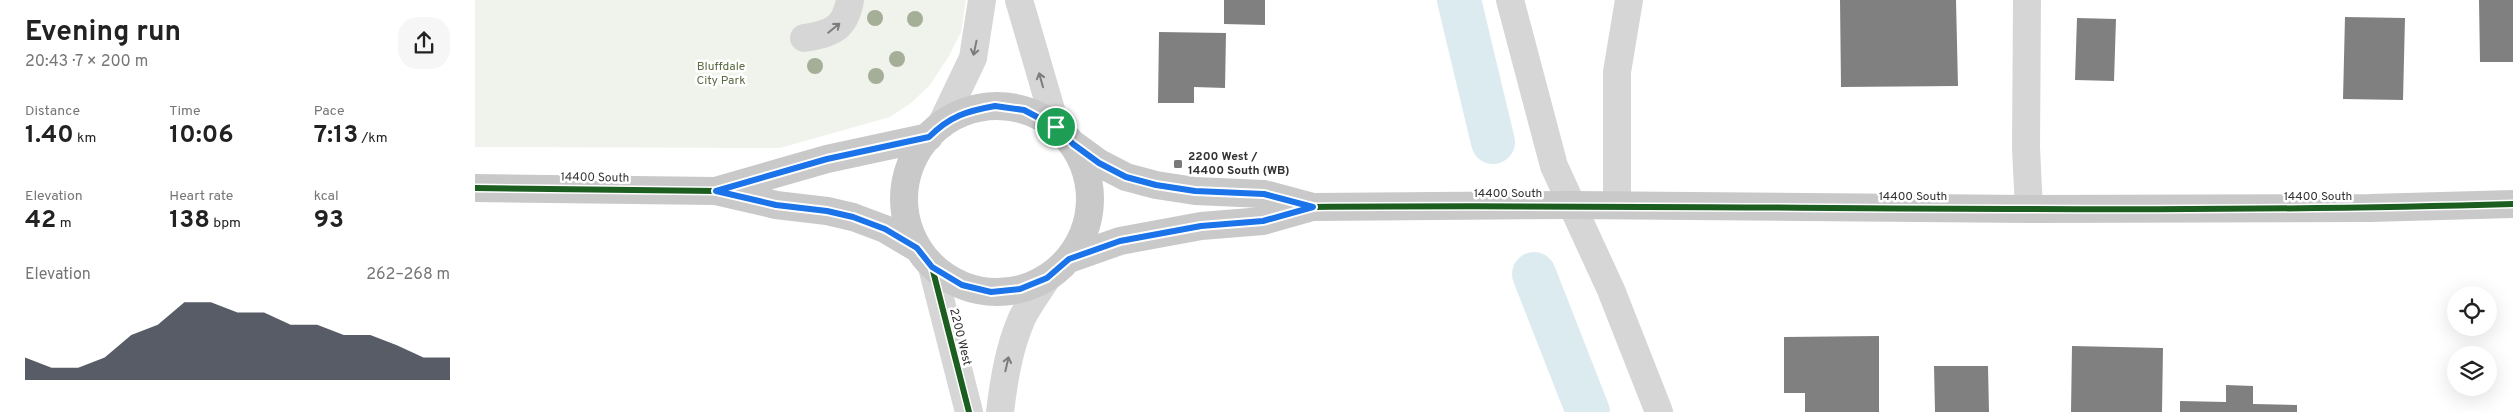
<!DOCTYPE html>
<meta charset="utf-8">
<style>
:root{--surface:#fff;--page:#f6f6f6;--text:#222;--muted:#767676;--accent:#111827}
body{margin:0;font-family:Overpass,sans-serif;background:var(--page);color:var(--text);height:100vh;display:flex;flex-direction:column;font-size:19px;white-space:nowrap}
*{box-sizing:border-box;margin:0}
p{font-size:16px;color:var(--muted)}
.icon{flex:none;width:28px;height:28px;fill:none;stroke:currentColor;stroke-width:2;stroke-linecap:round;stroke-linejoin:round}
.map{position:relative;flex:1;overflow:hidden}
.drawer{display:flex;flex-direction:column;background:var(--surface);width:475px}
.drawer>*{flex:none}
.tools{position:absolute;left:1972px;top:286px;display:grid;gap:10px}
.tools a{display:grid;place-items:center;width:50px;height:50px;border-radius:50%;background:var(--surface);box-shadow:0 5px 20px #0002;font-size:25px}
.pin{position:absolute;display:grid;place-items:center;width:42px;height:42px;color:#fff;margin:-21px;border:2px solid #fff;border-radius:50%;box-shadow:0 1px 5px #0007}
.round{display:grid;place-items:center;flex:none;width:52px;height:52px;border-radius:20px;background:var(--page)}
.summary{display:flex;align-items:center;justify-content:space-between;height:85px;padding:0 25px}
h1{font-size:28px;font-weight:700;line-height:38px}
.stats{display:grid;grid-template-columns:repeat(3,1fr);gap:8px;height:85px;padding:5px 25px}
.stats div{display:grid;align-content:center}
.stats b{font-size:25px;font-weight:700}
.stats small{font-size:14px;font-weight:400}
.stats p{font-size:14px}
.chart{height:140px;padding:10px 25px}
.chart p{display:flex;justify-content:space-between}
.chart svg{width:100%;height:90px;margin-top:5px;fill:var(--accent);opacity:.7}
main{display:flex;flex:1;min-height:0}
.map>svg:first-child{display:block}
</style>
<main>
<section class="drawer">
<div class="summary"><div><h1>Evening run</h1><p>20:43 · 7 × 200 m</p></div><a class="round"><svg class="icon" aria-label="share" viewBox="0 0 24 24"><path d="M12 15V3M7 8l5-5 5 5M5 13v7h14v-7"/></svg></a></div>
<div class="stats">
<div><p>Distance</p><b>1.40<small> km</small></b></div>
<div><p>Time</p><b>10:06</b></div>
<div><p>Pace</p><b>7:13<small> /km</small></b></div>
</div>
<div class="stats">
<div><p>Elevation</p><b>42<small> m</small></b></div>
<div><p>Heart rate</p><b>138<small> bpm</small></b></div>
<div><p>kcal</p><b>93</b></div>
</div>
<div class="chart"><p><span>Elevation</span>262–268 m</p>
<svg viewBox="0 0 160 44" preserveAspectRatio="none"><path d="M0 44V33L10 38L20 38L30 33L40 22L50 17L60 6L70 6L80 11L90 11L100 17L110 17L120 22L130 22L140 27L150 33L160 33V44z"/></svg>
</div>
</section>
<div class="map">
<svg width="2038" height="412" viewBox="0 0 2038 412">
<rect width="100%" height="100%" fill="#fff"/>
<!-- green -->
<path fill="#f0f3ec" d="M0,0H491L486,32L474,56L455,85L436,103L415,117L305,148L0,147Z"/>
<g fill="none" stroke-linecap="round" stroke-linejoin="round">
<!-- canal -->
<path stroke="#dcebf0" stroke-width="44" d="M984,0L1018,142
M1059,274L1113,412"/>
</g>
<!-- building -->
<path fill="#808080" d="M749,0H790V25L749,24Z
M1365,0H1481L1483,86L1366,87Z
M2004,0H2038V62H2005Z
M1870,17L1930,18L1928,100L1868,99Z
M1602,18L1641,19L1639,81L1600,80Z
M684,32L751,33L750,88L719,87V103H683Z
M1404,336V412H1330V393H1309V337Z
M1597,346L1688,348L1687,412H1596Z
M1459,366H1513L1514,412H1460Z
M1751,385L1778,386V404L1822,405V412H1705V401L1751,402Z"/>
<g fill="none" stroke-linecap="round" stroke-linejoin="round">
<!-- minor -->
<path stroke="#d6d6d6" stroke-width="28" d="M544,0L581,127
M1035,0L1079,166L1136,290L1184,412
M1552,0L1551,148L1554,209
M329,38C356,34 370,29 375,0
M466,125L498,58L507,0
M1142,205V72L1154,0
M457,267L494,412
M525,412C529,379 534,348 547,318C554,304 564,291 572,278"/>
<!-- major -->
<path stroke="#c9c9c9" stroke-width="28" d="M429 199a93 93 0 1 1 186 0a93 93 0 1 1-186 0Z
M598,144L624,163L651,177L681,185L720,191L789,194L838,207L1097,205L1554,209L1895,208L2038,204
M0,188L241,191L301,205L352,211L378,217L410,229L442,248
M244,190L352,159L454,137
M594,259L645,241L726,226L788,221L837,207"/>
<defs>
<path id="cycleway" d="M0,188L241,191
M838,207C1238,203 1638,216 2038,204
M457,267L494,412"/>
</defs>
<!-- cycleway casing -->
<use href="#cycleway" stroke="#fff" stroke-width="9"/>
<!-- cycleway -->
<use href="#cycleway" stroke="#1b5e20" stroke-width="6"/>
</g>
<!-- trees -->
<g fill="#a5ae97">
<circle cx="400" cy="18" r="8"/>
<circle cx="440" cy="19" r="8"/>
<circle cx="422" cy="59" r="8"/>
<circle cx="340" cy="66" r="8"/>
<circle cx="401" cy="76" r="8"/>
</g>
<!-- one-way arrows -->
<defs><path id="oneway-shaft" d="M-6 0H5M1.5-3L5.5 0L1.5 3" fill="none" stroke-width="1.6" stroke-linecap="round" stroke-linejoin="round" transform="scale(1.25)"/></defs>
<g stroke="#7c7c7c">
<use href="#oneway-shaft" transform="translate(359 28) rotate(-39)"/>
<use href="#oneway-shaft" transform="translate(500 48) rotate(102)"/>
<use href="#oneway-shaft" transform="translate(566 80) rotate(-106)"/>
<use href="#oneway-shaft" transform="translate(532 364) rotate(-77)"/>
</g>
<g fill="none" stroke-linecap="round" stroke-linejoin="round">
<defs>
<path id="route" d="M520,106L549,110L581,127L598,144L624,163L651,177L681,185L720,191L789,194L838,207L788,221L726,226L645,241L594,259L572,278L545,289L516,292L487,285L457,267L442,248L410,229L378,217L352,211L301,205L241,191L352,159L454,137C475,116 492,111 520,106Z"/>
</defs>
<!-- route casing -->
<use href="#route" stroke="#fff" stroke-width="10"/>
<!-- route -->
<use href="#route" stroke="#1a73e8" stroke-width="6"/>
</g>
<!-- markers -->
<rect fill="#7a7a7a" stroke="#fff" stroke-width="2" x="698" y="159" width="10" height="10" rx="2.5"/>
<g text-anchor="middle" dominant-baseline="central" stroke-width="5" stroke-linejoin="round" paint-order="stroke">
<!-- park labels -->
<g font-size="12" fill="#5b6c42" stroke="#fff">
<text x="246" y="67">Bluffdale<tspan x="246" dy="14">City Park</tspan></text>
</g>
<!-- poi labels -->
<g font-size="12" font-weight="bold" fill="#323232" stroke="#fff" text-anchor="start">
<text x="713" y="157">2200 West /<tspan x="713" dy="14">14400 South (WB)</tspan></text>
</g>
<!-- street labels -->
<g font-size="12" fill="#323232" stroke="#fff">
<text transform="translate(120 178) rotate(1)">14400 South</text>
<text x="1033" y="194">14400 South</text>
<text x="1438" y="197">14400 South</text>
<text x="1843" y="197">14400 South</text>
<text transform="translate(485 337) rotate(76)">2200 West</text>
</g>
</g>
</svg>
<div class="tools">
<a><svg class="icon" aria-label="locate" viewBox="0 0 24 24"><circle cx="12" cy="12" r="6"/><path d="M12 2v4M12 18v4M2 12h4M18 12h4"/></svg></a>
<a><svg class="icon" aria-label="layers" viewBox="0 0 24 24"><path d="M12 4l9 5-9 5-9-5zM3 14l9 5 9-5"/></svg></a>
</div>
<div class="pin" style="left:581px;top:127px;background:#1e9e55"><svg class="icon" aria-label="arrive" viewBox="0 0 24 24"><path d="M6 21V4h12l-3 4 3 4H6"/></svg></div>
</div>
</main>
